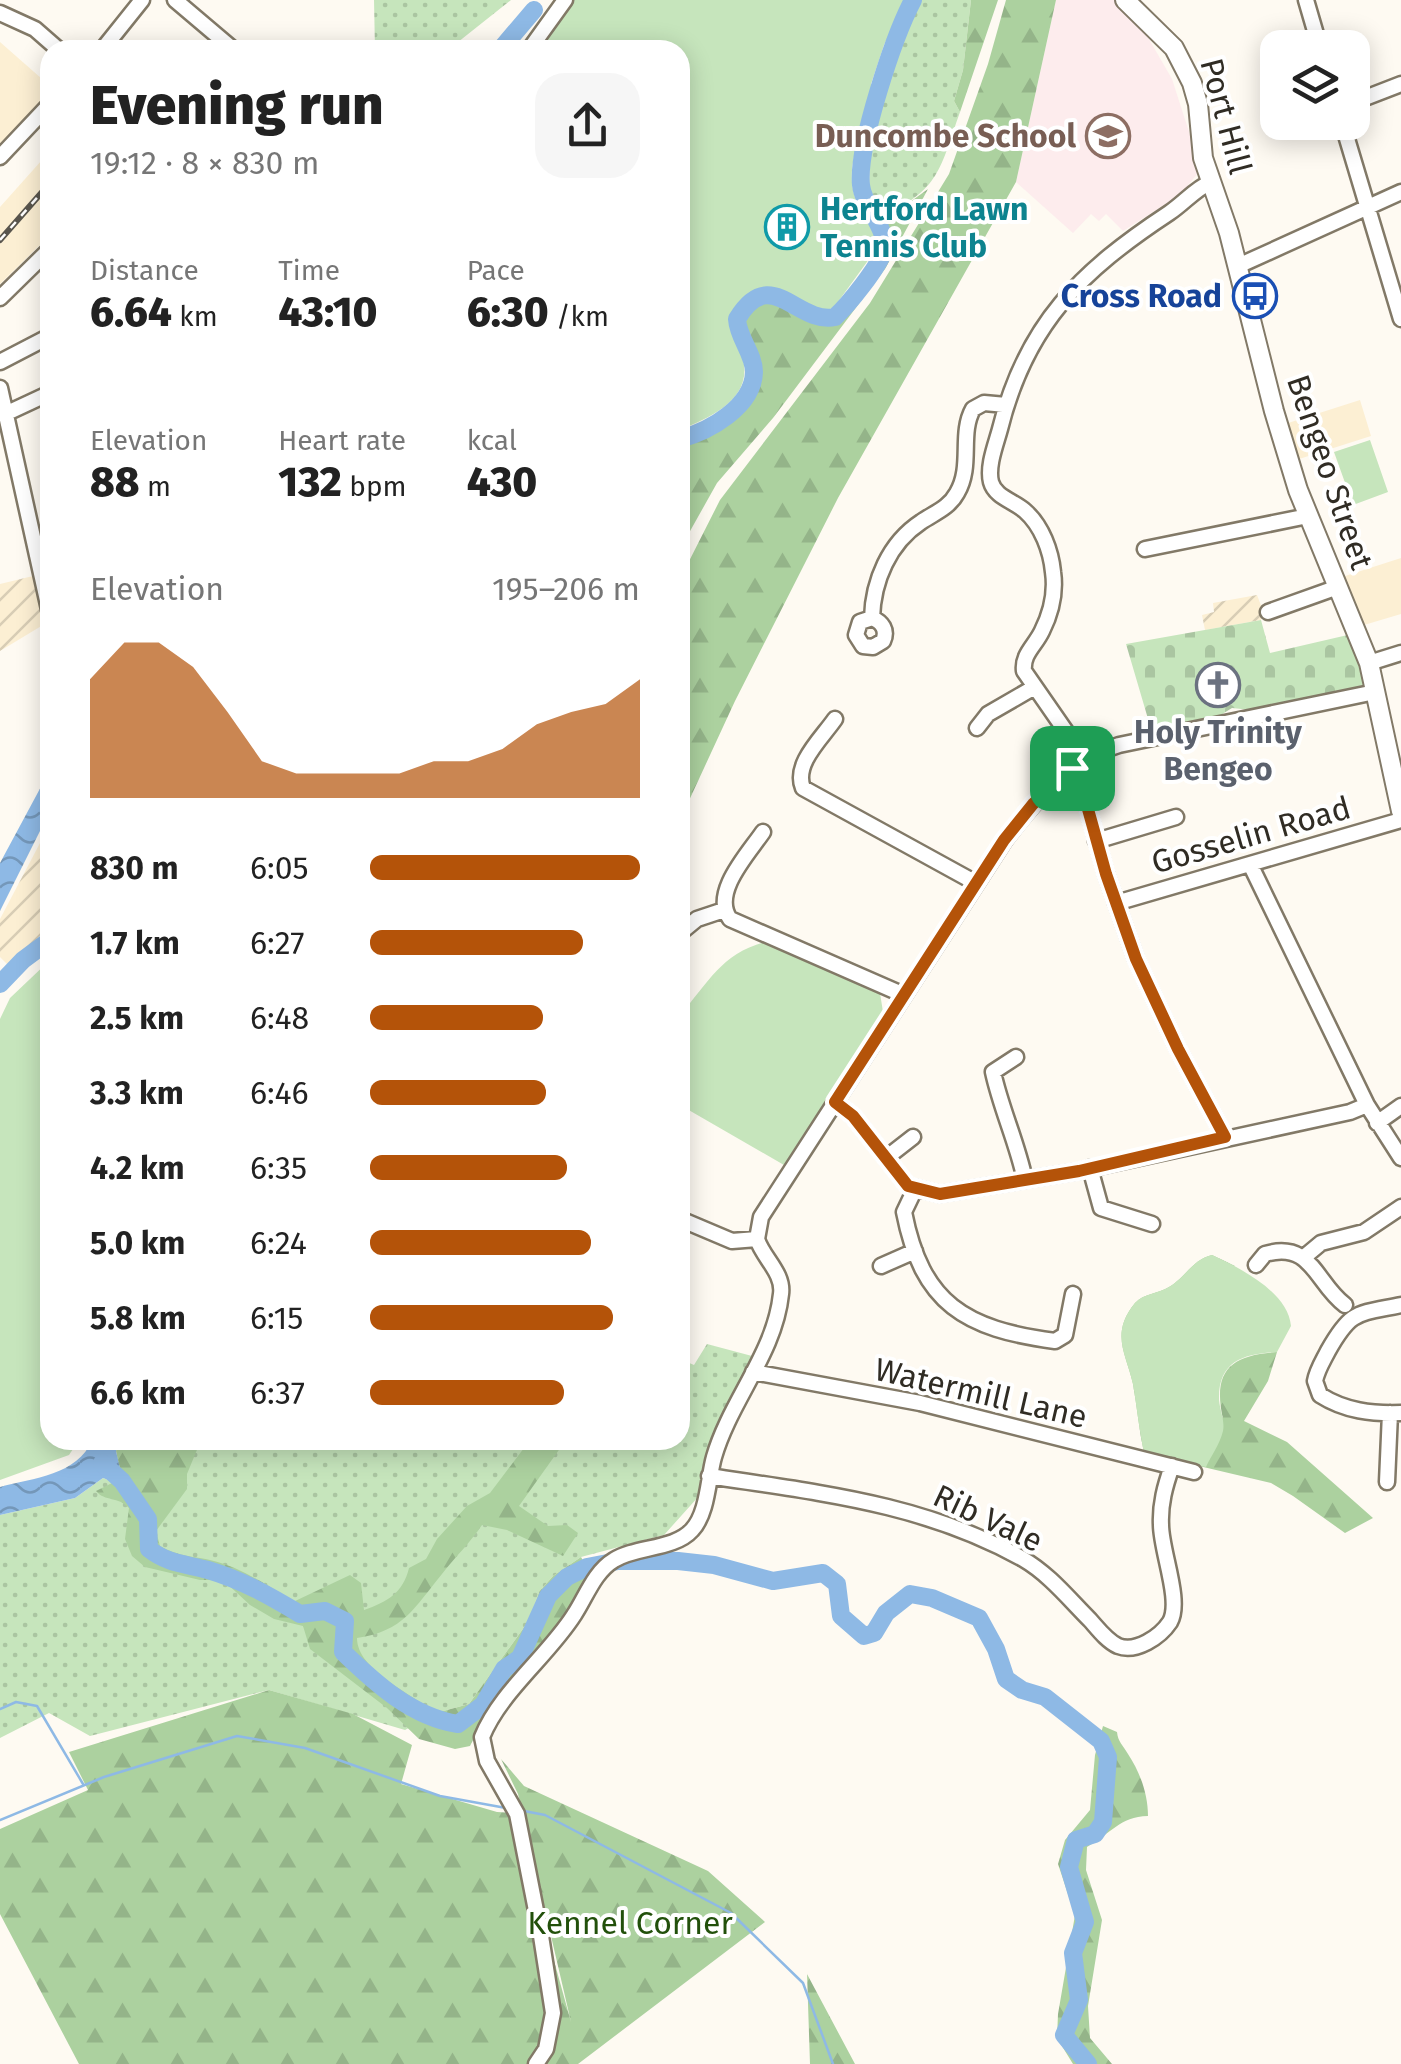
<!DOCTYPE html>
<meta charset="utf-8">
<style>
:root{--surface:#fff;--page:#f6f6f6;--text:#222;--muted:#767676;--accent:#b45309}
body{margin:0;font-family:"Fira Sans",sans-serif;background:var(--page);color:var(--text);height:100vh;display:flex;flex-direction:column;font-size:38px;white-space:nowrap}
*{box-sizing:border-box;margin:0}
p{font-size:32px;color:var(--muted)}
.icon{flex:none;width:55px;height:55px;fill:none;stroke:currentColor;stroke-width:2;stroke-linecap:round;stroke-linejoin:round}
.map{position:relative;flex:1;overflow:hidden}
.drawer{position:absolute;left:40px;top:40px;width:650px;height:1410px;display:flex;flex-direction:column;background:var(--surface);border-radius:30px;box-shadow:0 5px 25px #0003}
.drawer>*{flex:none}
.controls{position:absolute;left:1260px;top:30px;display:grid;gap:20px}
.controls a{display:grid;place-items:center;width:110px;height:110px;border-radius:20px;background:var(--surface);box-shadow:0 5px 25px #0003;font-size:50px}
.pin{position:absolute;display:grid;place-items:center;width:85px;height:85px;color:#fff;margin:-42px;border-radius:20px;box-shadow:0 5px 15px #0006}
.round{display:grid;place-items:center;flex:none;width:105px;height:105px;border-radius:30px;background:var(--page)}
.summary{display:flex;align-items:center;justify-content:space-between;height:170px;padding:0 50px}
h1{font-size:55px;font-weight:800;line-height:75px}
.metrics{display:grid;grid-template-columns:repeat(3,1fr);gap:15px;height:170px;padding:10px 50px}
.metrics div{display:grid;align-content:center}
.metrics b{font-size:42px;font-weight:800}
.metrics small{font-size:28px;font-weight:400}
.metrics p{font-size:28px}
.chart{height:280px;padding:20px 50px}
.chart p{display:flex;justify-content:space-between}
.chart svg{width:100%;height:180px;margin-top:10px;fill:var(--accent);opacity:.7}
ul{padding:0 50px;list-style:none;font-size:32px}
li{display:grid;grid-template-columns:160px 120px 1fr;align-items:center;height:75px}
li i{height:25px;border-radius:12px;background:var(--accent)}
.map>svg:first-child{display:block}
</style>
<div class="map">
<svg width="1401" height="2064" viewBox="0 0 1401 2064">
<defs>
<pattern id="industrial-furrows" width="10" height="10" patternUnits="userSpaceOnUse" patternTransform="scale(2.5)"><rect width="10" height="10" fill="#fcefd3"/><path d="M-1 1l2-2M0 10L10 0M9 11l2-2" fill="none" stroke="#d8cdb5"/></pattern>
<pattern id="grass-dots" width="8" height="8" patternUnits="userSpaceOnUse" patternTransform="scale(2.5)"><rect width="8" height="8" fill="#c6e5bc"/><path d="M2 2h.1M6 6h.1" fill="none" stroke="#aac5a1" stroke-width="1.8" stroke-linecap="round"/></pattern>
<pattern id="forest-firs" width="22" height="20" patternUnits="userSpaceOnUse" patternTransform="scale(2.5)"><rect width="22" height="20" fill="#acd19f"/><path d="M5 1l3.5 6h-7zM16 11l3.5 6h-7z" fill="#94b489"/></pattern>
<pattern id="cemetery-stones" width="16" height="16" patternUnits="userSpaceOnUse" patternTransform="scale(2.5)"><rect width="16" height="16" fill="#c6e5bc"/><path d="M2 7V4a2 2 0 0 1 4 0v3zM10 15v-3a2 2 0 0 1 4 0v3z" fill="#aac5a1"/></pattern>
<pattern id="water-waves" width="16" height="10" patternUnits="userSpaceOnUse" patternTransform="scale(2.5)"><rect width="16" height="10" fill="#8eb9e5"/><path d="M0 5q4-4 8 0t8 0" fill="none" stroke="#7497b9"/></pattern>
</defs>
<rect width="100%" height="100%" fill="#fefaf2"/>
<!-- built -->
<path fill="#fcefd3" d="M0,42L50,86V95L0,144Z
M50,151V235L0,284V207Z
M1360,400L1371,436L1296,460L1285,424Z
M1401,558V614L1364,625L1342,577Z"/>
<!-- industrial -->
<path fill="url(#industrial-furrows)" d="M33,576L43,625L0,651V584Z
M1257,595L1262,608L1261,620L1205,630L1202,615L1214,612L1213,603Z
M50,824V926L9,966L0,957V919Z"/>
<!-- education -->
<path fill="#fdeced" d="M1056,0H1115L1129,13L1146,34L1172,79L1199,163L1198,173L1180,195L1123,231L1106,214L1099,221L1091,214L1073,233L1016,182Z"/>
<!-- grass -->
<path fill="url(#grass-dots)" d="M374,0H511L448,50H375Z
M919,0H971L963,70L954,101L960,112C940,168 940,191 881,216L869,192L870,150L894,63Z
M707,1344L752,1356L706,1465L699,1496L664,1535L581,1557L553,1576L539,1592L530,1619L469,1704L436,1713L405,1730L269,1690L90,1736L49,1713L0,1738V1515L75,1498L103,1478L114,1482L119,1440H680V1359L694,1365Z"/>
<!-- forest -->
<path fill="url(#forest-firs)" d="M971,0H998L960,112L954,101L963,70Z
M1006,0H1056L1016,182L838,498L735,701L680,820V579L720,500L870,303L949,174L988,64Z
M928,189L885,269L773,418L717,483L680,549V445C711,436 760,412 759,375C758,358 746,345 745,329C743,317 751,309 759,302C791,299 803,325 837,322L890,249V232L881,216L903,207Z
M1212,1255L1235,1266L1174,1303L1223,1419C1212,1370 1231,1355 1277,1352L1268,1381L1244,1421L1287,1442L1373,1518L1345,1533L1293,1496L1271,1483L1144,1453C1139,1430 1137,1407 1133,1384C1126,1353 1110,1334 1135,1303C1144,1293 1158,1294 1169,1287C1186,1277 1192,1260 1212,1255Z
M119,1440H201L187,1474V1489L156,1531L160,1546C178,1557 195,1556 214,1561C242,1568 269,1586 293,1602L350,1575L361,1583L364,1610C387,1602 403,1593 409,1568L426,1559L437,1539L467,1506L490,1493L530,1440H566L519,1506L548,1526L567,1525L578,1533L563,1556L507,1530L482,1525C470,1543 455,1557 442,1574C414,1608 404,1631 357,1638C357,1670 412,1694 436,1713L469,1704L530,1619L539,1592L553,1576L581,1557L592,1576L568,1615L479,1728L470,1746L455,1749L419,1739L387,1708L310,1649L303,1626L274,1619L250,1605L223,1580H200L145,1567L132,1556L125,1539L129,1508C118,1496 105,1502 96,1491L114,1482L121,1473L116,1451Z
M269,1690L353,1714L412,1745L401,1784L497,1812L513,1813L571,2022L518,1794L501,1759L524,1786L708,1871L765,1922L578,2064H79L0,1914V1829L88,1790L69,1752Z
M1103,1726L1117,1732C1118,1742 1123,1745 1128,1754C1140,1772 1148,1794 1148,1816C1119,1817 1112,1833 1087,1847L1086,1870L1102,1920L1088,2006L1090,2038L1112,2064H1073L1057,2038L1058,2014L1075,1915L1058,1864L1065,1840L1090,1810L1095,1755Z
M807,1973V1974L855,2064H810Z"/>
<!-- cemetery -->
<path fill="url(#cemetery-stones)" d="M1261,620L1270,653L1352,634L1365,683L1360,687L1251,710L1232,708L1219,716L1151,729L1126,644Z"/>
<!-- park -->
<path fill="#c6e5bc" d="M567,0H906L884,45L871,84L875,90C866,120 845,163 854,194C859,213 878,226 880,244L835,306C831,308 825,314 821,314C799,315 788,276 755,293C741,301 734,309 729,323C731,335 737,342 741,352C757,397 714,416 680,430V50H516Z
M1370,440L1388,492L1353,505L1334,452Z
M769,941L880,993L883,1012L784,1165L680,1105V1015C710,981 722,952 769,941Z
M50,960V1440H79L69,1455L0,1480V1019L10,998Z
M1212,1255C1240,1268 1288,1292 1291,1326L1277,1352C1245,1354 1218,1360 1219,1400C1220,1410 1225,1421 1223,1431C1220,1444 1211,1456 1206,1467L1144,1453C1139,1430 1137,1407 1133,1384C1126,1353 1110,1334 1135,1303C1144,1293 1158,1294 1169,1287C1186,1277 1192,1260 1212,1255Z"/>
<!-- water -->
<path fill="url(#water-waves)" d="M50,770V811L0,911V863Z
M92,1440H119L116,1451L121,1473L114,1482L103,1478L75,1498L0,1515V1487C33,1478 78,1475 92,1440Z"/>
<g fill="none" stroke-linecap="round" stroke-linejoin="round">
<!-- stream -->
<path stroke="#8eb9e5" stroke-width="2.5" d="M0,1709L16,1702L37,1706L83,1784
M524,1811L545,1815L731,1913L803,1983L833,2064
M0,1820L104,1777L237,1736L305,1748L440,1796L506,1808"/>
<!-- river -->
<path stroke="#8eb9e5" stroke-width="18" d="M500,50L534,10
M680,439C709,431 753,407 754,372C754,354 738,338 737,319C771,263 797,325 835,317C847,306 881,265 884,249C888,229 863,206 861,185C857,146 894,36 913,0
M0,984L23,960L50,940
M102,1463L122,1481L148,1519L149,1549C168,1564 186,1564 208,1570C242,1580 270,1596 300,1614L325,1611L345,1621L343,1652C375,1683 412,1717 458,1724L483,1705L504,1669L520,1658L548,1596L567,1577L587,1567L618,1561H678L714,1565L773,1581L823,1573L837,1584L841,1616L864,1636L874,1633L886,1613L910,1594L932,1598L979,1618L996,1649L1006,1679L1022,1690L1045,1697L1101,1741L1108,1757L1103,1822L1095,1834L1076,1840L1069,1867L1085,1922L1073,1953L1079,2000L1064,2035L1088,2064"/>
<defs>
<path id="minor" d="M175,0L234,50
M1306,0L1320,48
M0,13L35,29L59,50
M102,50L142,0
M529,50L565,0
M1352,103L1401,84
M1342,122L1401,319
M0,157L50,104
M1238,266L1401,192
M0,298L50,249
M0,362L50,336
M0,388L50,614
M5,414L50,393
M1145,549L1308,516
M1268,612L1338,587
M872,618L860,622L856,635L863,646L873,647L883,641C888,630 882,622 872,618C873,581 889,543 921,522C934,513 949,508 957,493C973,466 959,434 973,409L984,403L1006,405
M1369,663L1401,653
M835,719C822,738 793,764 803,788L976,883
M977,728L988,714L1033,688
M1085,759L1024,671C1022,654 1035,646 1042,631C1051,613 1056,593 1053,572C1051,551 1042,526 1025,511C1014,501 995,497 991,482C987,466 996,444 1000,429C1026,324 1081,271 1169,213C1184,203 1195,189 1211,182
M1072,768L1081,784L1106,874L1136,959L1178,1049L1225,1137
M763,832C748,854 711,893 730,919L904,995
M1096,841L1176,817
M1250,864L1367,1105L1401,1158
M1116,903L1401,820
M680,933L697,919L724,910
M1016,1057L993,1072C1001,1109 1017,1142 1025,1180
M835,1102L853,1116L908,1186L940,1194L1079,1171L1350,1112L1367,1105
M1377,1123L1401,1106
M886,1158L913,1137
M1090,1168L1101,1208L1152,1224
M915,1189L904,1212C922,1304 965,1329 1055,1341L1065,1335L1073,1294
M680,1219L732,1241L757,1239
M1303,1258L1321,1243L1364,1232L1401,1207
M1256,1265L1265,1254C1312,1240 1316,1284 1345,1305
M881,1266L915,1251
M1401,1305C1357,1314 1351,1310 1328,1351C1323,1361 1317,1370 1315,1381L1320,1395C1345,1411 1372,1414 1401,1413
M753,1372L920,1403L1194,1472
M709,1476C819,1493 923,1503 1023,1559C1049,1574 1069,1599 1090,1620C1098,1629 1107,1641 1118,1646C1136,1653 1160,1637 1170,1622C1182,1601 1161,1551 1161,1525C1160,1504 1165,1486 1172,1466
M1387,1482L1390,1413
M536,2064L546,2049L553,2013L541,1936L517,1814L487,1761L482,1737C500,1692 548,1656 574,1615C586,1597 594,1572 614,1560C636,1546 674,1550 692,1530C708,1513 708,1478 714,1457C730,1401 775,1353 781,1294C784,1273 763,1258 757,1239L761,1217L1004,841C1035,800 1069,760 1119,745L1375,692"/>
<path id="major" d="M1125,0L1174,48L1192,83L1198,104L1203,158L1229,233L1274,411L1298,490L1369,663L1401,811"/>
</defs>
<!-- minor casing -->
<use href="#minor" stroke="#827967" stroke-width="19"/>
<!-- major casing -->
<use href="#major" stroke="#827967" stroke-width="22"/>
<!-- minor -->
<use href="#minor" stroke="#fff" stroke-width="14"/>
<!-- major -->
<use href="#major" stroke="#fff" stroke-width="18"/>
<defs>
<path id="rail" d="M0,240L50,183"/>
</defs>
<!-- rail casing -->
<use href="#rail" stroke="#59554d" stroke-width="6"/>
<!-- rail -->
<use href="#rail" stroke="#fff" stroke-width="2.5" stroke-dasharray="8" stroke-linecap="butt"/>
</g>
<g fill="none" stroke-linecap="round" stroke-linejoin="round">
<defs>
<path id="route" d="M1072,768L1081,784L1106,874L1136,959L1178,1049L1225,1137L1079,1171L940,1194L908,1186L853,1116L835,1102L1004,840L1033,804Z"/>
</defs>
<!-- route casing -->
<use href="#route" stroke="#fff" stroke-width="20"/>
<!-- route -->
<use href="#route" stroke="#b45309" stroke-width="12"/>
</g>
<!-- icons -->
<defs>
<symbol id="school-ring" viewBox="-11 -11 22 22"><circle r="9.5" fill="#fff" stroke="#8d6e63" stroke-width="1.5"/><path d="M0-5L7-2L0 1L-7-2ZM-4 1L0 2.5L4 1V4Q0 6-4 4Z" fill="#8d6e63"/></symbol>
<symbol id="building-ring" viewBox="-11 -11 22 22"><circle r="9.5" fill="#fff" stroke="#0f9aa8" stroke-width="1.5"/><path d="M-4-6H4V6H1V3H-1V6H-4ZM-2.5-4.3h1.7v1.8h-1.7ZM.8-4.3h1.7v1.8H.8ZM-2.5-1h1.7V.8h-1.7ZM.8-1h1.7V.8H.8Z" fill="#0f9aa8"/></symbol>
<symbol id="bus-ring" viewBox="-11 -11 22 22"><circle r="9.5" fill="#fff" stroke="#1a4fb4" stroke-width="1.5"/><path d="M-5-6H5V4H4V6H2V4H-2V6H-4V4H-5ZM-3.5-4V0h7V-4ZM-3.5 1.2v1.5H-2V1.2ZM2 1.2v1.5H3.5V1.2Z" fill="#1a4fb4"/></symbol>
<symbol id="church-ring" viewBox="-11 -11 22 22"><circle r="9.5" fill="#fff" stroke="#6b7280" stroke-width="1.5"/><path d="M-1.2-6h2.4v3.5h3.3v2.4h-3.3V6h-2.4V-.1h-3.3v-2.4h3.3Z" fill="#6b7280"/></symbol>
</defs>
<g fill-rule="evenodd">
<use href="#school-ring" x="1083" y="111" width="50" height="50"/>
<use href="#building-ring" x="762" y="202" width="50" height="50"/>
<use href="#bus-ring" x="1230" y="271" width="50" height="50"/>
<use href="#church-ring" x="1193" y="660" width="50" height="50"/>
</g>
<g text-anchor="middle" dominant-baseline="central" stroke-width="8" stroke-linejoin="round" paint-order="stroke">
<!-- street labels -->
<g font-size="32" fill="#302c24" stroke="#fff">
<text transform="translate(1226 116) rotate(75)">Port Hill</text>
<text transform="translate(1330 472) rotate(71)">Bengeo Street</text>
<text transform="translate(1251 835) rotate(-16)">Gosselin Road</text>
<text transform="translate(981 1393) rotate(13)">Watermill Lane</text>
<text transform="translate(988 1518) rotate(25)">Rib Vale</text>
</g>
<!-- education labels -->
<g font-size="32" font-weight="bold" fill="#785e54" stroke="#fff" text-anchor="end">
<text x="1076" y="136">Duncombe School</text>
</g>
<!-- culture labels -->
<g font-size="32" font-weight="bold" fill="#0d838f" stroke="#fff" text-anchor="start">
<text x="820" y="209">Hertford Lawn<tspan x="820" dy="37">Tennis Club</tspan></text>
</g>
<!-- transit labels -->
<g font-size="32" font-weight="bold" fill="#164399" stroke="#fff" text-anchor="end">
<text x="1222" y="296">Cross Road</text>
</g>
<!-- worship labels -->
<g font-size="32" font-weight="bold" fill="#5b616d" stroke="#fff">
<text x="1218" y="732">Holy Trinity<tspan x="1218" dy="37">Bengeo</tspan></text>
</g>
<!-- park labels -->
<g font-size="32" fill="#22500b" stroke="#fff">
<text x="630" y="1923">Kennel Corner</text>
</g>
</g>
</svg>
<div class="controls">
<a><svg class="icon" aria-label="layers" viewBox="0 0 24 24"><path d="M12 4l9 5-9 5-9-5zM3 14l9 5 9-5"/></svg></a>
</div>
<div class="pin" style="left:1072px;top:768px;background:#1e9e55"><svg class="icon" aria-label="arrive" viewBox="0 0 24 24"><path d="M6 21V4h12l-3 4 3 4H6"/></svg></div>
<section class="drawer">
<div class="summary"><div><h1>Evening run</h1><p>19:12 · 8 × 830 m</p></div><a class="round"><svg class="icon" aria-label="share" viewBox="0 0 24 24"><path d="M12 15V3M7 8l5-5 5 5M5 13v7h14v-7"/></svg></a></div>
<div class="metrics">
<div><p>Distance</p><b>6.64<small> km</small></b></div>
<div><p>Time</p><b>43:10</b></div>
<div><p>Pace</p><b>6:30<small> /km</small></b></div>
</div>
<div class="metrics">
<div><p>Elevation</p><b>88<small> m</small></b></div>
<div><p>Heart rate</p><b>132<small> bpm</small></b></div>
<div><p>kcal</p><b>430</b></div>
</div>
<div class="chart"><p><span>Elevation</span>195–206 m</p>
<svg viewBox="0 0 160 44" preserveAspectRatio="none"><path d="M0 44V15L10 6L20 6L30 12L40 23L50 35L60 38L70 38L80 38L90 38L100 35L110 35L120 32L130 26L140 23L150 21L160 15V44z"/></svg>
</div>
<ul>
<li><b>830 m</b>6:05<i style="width:100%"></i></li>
<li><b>1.7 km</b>6:27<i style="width:79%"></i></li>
<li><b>2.5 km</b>6:48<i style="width:64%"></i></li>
<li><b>3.3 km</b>6:46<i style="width:65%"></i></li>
<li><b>4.2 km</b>6:35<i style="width:73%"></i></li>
<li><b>5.0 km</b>6:24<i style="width:82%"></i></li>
<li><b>5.8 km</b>6:15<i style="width:90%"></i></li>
<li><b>6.6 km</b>6:37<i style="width:72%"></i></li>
</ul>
</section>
</div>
